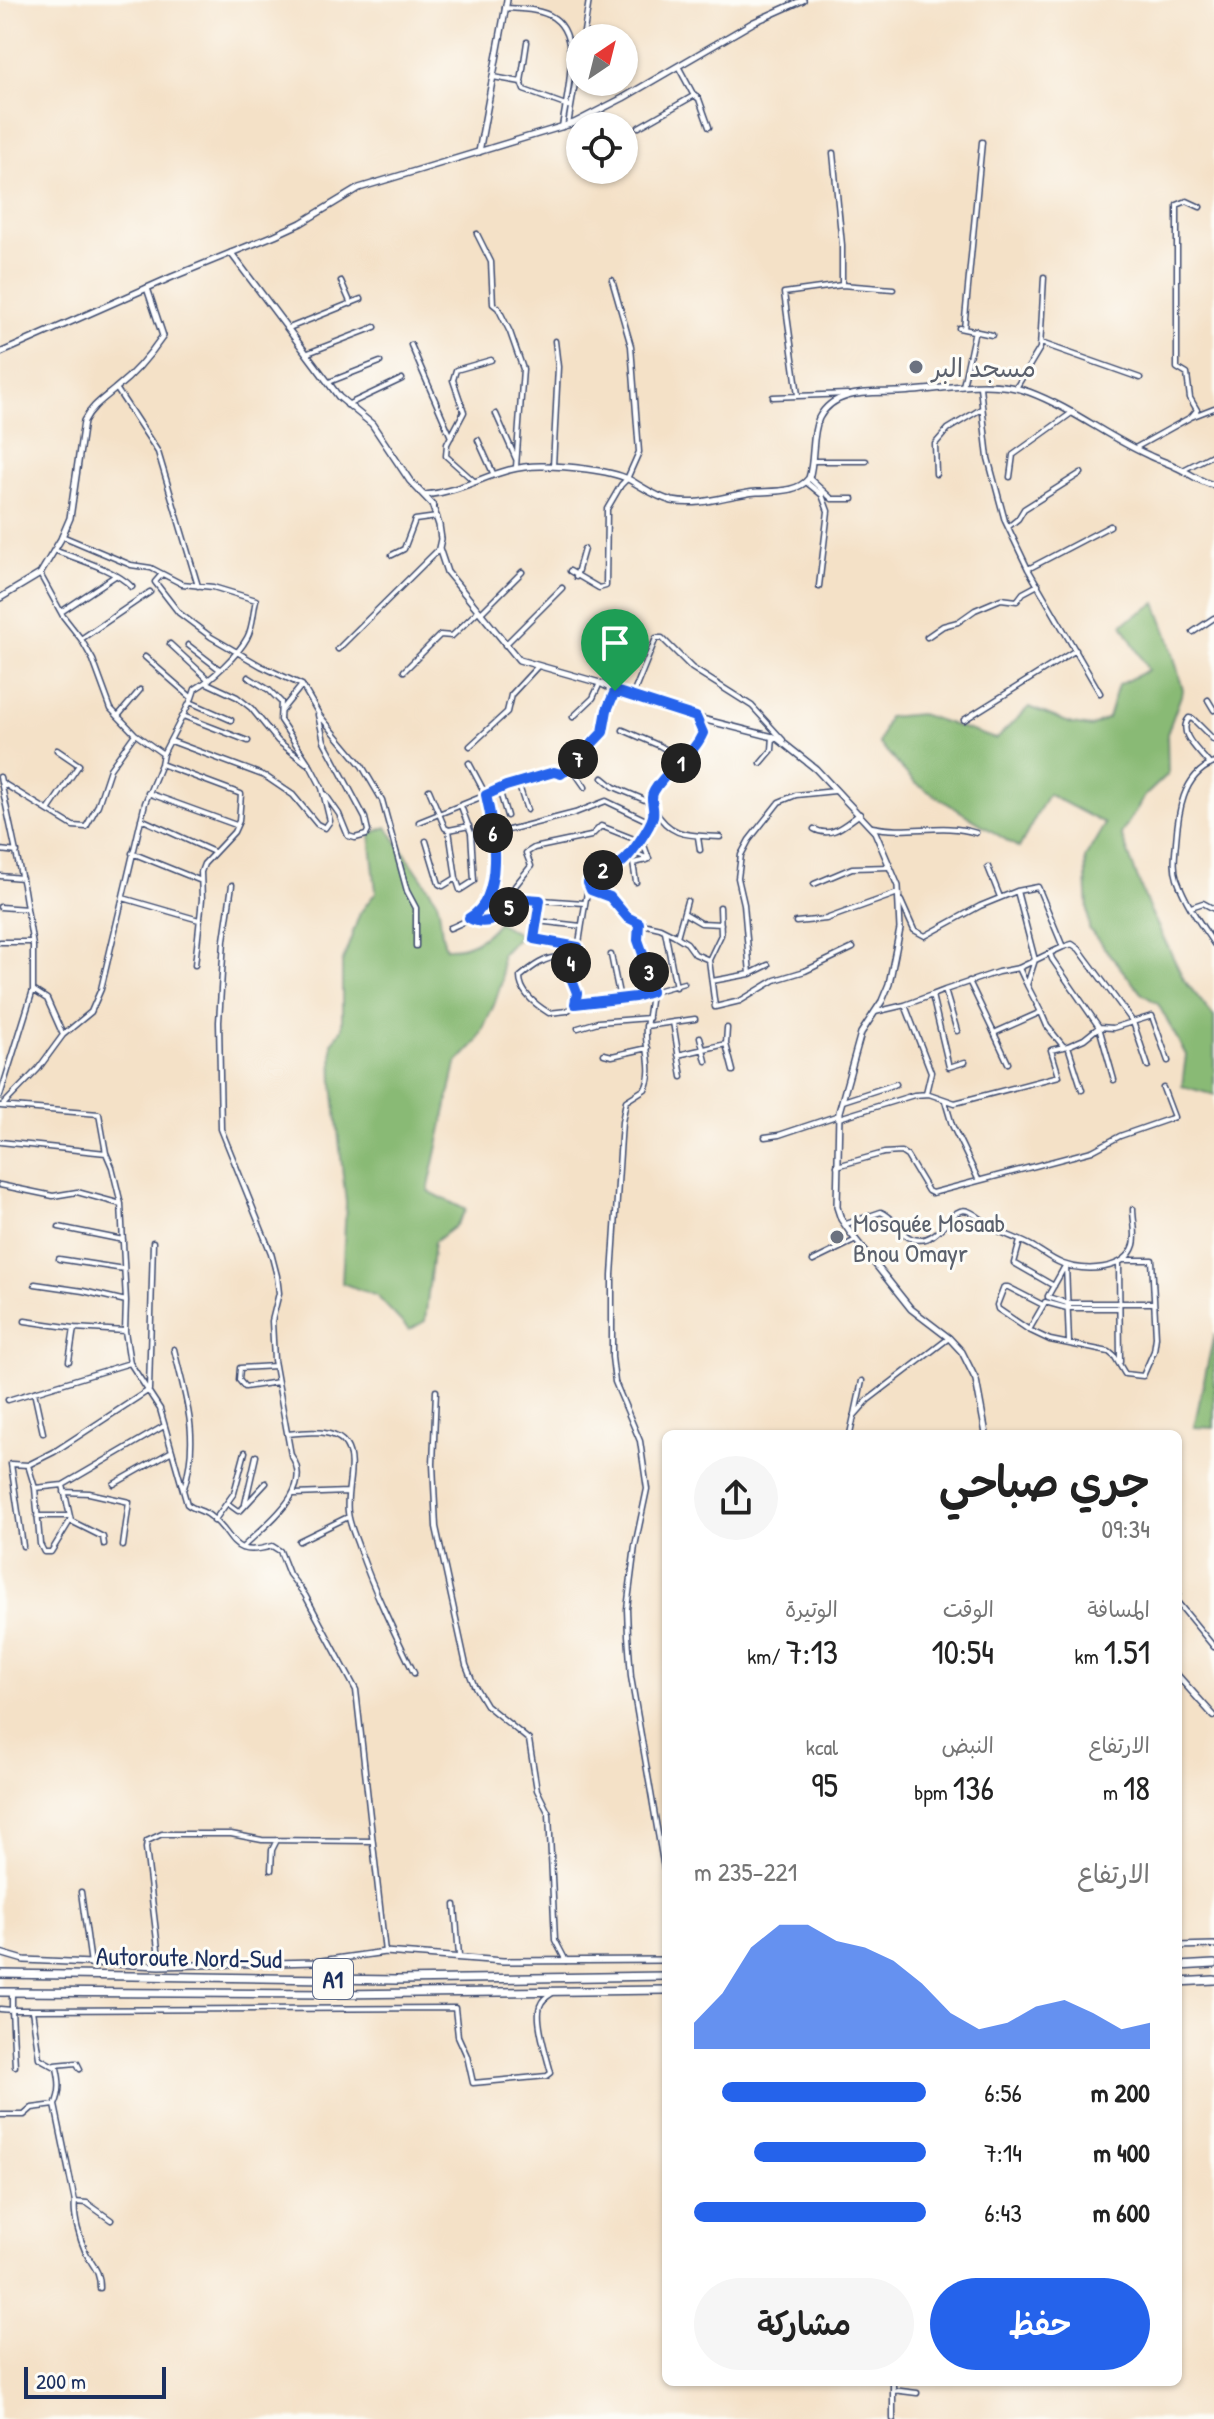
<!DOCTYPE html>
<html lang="ar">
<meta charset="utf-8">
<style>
:root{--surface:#fff;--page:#f6f6f6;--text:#222;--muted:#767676;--accent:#2563eb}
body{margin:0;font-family:"Patrick Hand","Playpen Sans Arabic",sans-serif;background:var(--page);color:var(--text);direction:rtl;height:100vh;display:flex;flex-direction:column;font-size:30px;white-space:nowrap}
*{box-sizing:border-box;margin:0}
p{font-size:26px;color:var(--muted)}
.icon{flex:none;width:44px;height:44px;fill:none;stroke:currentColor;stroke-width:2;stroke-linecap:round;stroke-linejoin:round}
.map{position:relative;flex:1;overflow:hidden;direction:ltr}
.sheet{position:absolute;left:662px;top:1430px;width:520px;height:956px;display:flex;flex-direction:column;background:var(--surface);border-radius:12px;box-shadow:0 2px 6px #0004;direction:rtl}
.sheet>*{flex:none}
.needle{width:52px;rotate:35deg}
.buttons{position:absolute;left:566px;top:24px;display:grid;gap:16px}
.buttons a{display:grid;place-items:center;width:72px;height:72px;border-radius:50%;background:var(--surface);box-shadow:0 2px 6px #0004;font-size:40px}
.scale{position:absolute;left:24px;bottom:20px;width:142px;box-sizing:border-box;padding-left:8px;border:4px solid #1b2f5e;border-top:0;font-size:22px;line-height:28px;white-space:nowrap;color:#1b2f5e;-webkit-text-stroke:6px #fdfcf7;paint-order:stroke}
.pin{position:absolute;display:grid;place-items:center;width:68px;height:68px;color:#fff;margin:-82px -34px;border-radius:50% 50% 50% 0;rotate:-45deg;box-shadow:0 0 8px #0007}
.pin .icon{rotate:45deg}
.km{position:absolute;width:40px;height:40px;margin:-20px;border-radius:50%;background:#222;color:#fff;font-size:22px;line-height:40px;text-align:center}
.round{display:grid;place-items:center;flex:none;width:84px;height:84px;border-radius:42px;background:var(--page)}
.summary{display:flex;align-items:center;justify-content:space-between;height:136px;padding:0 32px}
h1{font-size:44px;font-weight:600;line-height:60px}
.figures{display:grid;grid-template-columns:repeat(3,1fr);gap:12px;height:136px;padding:8px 32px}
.figures div{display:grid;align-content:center}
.figures b{font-size:34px;font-weight:600}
.figures small{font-size:22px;font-weight:400}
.figures p{font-size:22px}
.chart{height:224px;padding:16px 32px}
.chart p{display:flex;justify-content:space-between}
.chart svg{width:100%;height:144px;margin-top:8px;fill:var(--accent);opacity:.7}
.cta{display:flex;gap:16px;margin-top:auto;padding:16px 32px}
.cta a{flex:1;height:92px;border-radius:48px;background:var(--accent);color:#fff;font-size:32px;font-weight:600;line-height:92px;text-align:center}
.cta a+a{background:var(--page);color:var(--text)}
ul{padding:0 32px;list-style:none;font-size:26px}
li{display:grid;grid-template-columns:128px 96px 1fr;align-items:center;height:60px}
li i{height:20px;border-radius:10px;background:var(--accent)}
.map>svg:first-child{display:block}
</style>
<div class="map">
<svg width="1214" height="2419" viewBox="0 0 1214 2419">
<rect width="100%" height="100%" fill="#fdfcf7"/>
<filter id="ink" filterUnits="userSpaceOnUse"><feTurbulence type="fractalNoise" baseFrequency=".0125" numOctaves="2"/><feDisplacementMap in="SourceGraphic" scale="16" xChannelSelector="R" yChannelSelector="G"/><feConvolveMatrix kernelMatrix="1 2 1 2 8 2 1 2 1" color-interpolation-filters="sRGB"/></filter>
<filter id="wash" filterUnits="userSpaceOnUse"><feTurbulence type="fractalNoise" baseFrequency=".006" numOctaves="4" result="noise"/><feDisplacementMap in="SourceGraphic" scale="32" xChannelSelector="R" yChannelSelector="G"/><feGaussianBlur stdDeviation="1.8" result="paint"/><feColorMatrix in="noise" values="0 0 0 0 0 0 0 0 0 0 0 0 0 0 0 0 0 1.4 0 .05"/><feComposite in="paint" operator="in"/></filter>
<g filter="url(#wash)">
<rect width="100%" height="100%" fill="#f4e1c7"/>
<!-- forest -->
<path fill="#89ba74" stroke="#527469" stroke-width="2" d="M1156,603L1168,635L1183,690L1167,734L1168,774L1145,796L1121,834L1148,906L1184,980L1214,1017V1095L1182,1086L1186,1055L1158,1004L1141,993L1089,929L1085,858L1105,824L1048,794L1019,848L915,783L879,743L888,717L920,714L996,739L1029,707L1072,724L1091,727L1108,718L1118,685L1148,670L1122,624Z
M387,827L436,899C443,915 438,929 446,948C469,949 484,939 498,922L520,935L501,955L502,981L494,1005L477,1042L456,1064L428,1191L466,1210L455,1226L434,1242L425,1321L409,1330L377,1296L342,1283L346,1203L333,1085L332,1043L342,1029V963L360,913L376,892L370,834Z
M1214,1334V1428L1194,1427Z"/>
</g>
<g filter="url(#ink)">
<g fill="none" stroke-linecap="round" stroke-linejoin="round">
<defs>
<path id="minor" d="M505,8C520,9 542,9 554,18C583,38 566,99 562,127
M583,38L589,0
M527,42L521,82L524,90L571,107
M678,66L693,94L699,99L709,127
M493,77L521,82
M568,125L580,54
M639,127L695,95
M833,153L842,245V285
M477,234L491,262L493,304L498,308L510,332L523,369L516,467
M341,281L351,304
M289,328L361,299
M959,328L992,335
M964,329L982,142
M1041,343L1140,378
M411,345L451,437
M308,353L375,327
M329,382L380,362
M963,386L975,330
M980,387L988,458L1005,521L1028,569L1100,693
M116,388L158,452L198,586
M1016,388L1040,348L1044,277
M798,395L784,293L842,285L893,289
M773,397L847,394
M347,405L402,379
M496,414L516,459
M1191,417L1197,410L1190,398L1187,374L1177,368V205L1187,201L1200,207
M478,440L493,473
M1135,448L1191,417L1214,408
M812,461H866
M553,466L558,367L555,341
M1183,470L1214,454
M936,474L935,444L948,429L981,409
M1010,477L1013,455L1073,412
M809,478L832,499H853
M475,482L446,456L447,444L464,412L453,380L456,370L491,360
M806,482L822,495L828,511L819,586
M1008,527L1018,519L1024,509L1081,473
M62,536L131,565L151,568L182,584L213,587L256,600C253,612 253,628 247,638C238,655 211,680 195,689L192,698
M54,550C77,559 116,570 132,587
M392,555L404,549L415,520L437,517
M1028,569L1110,526
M570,571L599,588L606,586L607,509L621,485L627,479L639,452L631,346L612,280
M162,574L155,582L179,613L211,637L261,666L302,685L320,716L362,766L382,800L407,891L416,908V946
M576,577L584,549
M61,612L115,576
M481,613L522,572
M1193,632L1214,618
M927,637L943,626L958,622L975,610L1001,599L1017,601L1023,593L1038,585
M81,639L150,592
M170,644L209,680
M188,645L219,669
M505,645L562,588
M338,649L439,549
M145,657L192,698L163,754
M404,671L440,635L452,636L478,611
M207,683L237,697L251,708L278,741L306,763
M632,697L656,638H662L692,668L752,706L783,740
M1208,700L1214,710
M190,702L231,720
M281,711L302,685
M318,715L324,741L365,818L368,831L366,835L355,838L348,836L339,814L325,794
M118,716L140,690
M183,716L248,741
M573,717L593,698L600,683
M964,720L1076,650
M623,730L660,746L684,760
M171,741L265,776L293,795L317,824L325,828L330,821L322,788L311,767L280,720L281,702L269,690L248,677
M470,746L507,712L511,695L538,666
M761,763L772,750L773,736
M1214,763C1182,775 1178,814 1176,842C1175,855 1173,867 1177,879C1186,904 1200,923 1214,944
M161,764L241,794L239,821L234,832L204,864L201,872L202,899L195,965
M1210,765C1201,752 1176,734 1189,718L1193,719L1214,740
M571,767L585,787
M0,777L24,890L33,946V990L0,1096
M603,778L614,787L652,803
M1,782L73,826L86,827L98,805L110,769L135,734L111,709L93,660L81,639L63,616L40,574
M518,783L527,810
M499,789L507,816
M429,790L445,828L449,830L456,878L460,890L474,881L471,833L461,806
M148,793L236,825
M49,809L79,765L57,750
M654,809C671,838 688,835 720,837
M141,819L214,852
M419,822L486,795L469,763
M872,827C908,835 943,822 976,833
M814,829C832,839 845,824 860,814
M449,830L469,826
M493,834L575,813L606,801L650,822
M698,837L700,850
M426,841L439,884L443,886L456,878
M0,850L17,852
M632,852L649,859L641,837
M132,853L199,880
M988,867L1000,897
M0,876L22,878
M636,882L633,863L647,860
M814,884L852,868L889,867
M232,885L224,940L219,1022L221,1129L271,1253L277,1276L279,1293L272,1321L274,1360L291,1455C316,1491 265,1524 242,1548
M588,886L591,890L612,898L623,912L634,922L660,928L674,935L687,943L695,954L709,960
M123,898L199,920
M512,898L584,903
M540,900L534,939L578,947
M901,901L914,930L925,936L980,906L1017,891L1038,887L1063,947L1050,953L1052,959L1099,1027L1114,1080
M0,907L27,909
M720,907L721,935L709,960L715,1007L740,1001L775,980L805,971L853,948
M1191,907L1203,903L1214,909
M684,913L701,923L721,924
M470,919L485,922L506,912L515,886L531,866L526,853L534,848L591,836L601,826L639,841
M537,921L581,926
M796,922L826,919L898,893
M639,923C634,940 645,955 649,971C653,990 649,1009 646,1027C644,1047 655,1070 645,1089L626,1101L622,1122L612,1275V1357L615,1382L640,1441L647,1489L635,1546L627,1609L628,1635L631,1677L666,1880
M450,928C461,923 476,918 483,909C501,887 492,820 486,795L506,786L554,772L561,774L568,769L603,732L607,710L615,691
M665,931L676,987
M677,937L687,901
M0,942H32
M1063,947L1072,944L1079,949L1133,1022L1148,1066
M611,955L620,999
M571,963L565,961L562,957C546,956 532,967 520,977C520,992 536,1005 549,1013L567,1011L575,1004L589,1001L635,997L684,983
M750,974L744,904L738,878L741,855L749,840L779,802L796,795L835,791
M712,981L750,974L768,965
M969,981L994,1033L1041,1012L1027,985L1035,960L1017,891
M1026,983L1019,968L1050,953
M945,990L998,972L1019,968
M932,995L945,990L957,1031
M575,1004L577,993L569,968L577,956L589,879C598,867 616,869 627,858C636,849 650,828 653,815C655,807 650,800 654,791C667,769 718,746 696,718
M905,1005L931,1072L926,1093
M875,1012L905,1005L932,995L949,1067L965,1062
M1041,1012L1047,1026L1064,1047
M673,1022L682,1077
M646,1026L695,1019
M578,1028L598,1022L649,1018
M727,1028L726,1044L733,1071
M994,1033L1008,1063
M63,1035L91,1012L101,989L145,803L161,764L163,754L135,734
M700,1037L706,1061
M604,1054L612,1056L648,1048
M678,1055L726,1044
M1082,1090L1068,1046L1084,1039L1099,1027L1113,1028L1152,1016L1168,1061
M843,1101L896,1084
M945,1101L952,1125L978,1179
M3,1105L38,1069L63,1035L47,999L33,990
M0,1106L99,1114L106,1153L112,1167L121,1204L126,1301L125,1331L130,1363L160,1409L187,1504C194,1510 203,1510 210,1516C236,1535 228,1559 272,1546L280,1551L289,1574L305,1595L356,1690L385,1952
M839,1118L914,1095L929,1094L955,1103L1059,1076L1051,1050L1068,1046
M765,1137L779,1135L839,1115
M0,1142L106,1153
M837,1166L884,1153L901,1152L907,1156L928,1191L932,1193L1092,1151L1120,1136L1169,1119L1174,1117L1163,1088
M0,1185L53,1196L77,1192L121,1204
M846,1224L881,1212C895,1217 899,1235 913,1239C941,1246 950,1204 968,1211C977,1214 985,1223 993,1228C1005,1235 1019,1239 1032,1246C1042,1252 1052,1260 1063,1264C1084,1272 1126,1271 1134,1245C1137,1235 1133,1220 1133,1209
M59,1227L123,1240
M1020,1241L1014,1263L1054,1286
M59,1259L124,1269
M813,1261L856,1240
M1119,1263L1120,1362
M1066,1265L1069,1343
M35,1284L83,1291L126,1301
M1048,1296L1065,1266
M1048,1297L1067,1303H1154
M1045,1302L1067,1308H1119
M1043,1305L1008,1287H1004L997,1305L998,1309L1029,1330L1050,1340L1109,1352L1115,1357L1125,1374L1143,1376L1154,1351L1156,1337L1152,1260H1123
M25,1321L74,1328L125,1331
M1029,1330L1044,1304
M174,1349C186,1400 200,1436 184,1488
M69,1361L74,1328
M275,1366L240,1368L239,1380L245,1387L278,1382
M436,1391L433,1464L436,1527L466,1665L474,1685L486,1705L529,1740L537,1790L549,1814L555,1940L566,1961
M34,1392L43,1433
M8,1400L130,1363
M855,1414L862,1381
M288,1434C304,1432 336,1428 346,1445C357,1462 345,1492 348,1512C349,1524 355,1536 359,1548C374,1591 394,1632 414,1673
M850,1434L854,1416L868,1400L949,1338
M114,1484L172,1451
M63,1485L35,1488L28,1465L54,1452L149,1390L153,1242
M35,1488L40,1544L44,1552H51L70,1521
M64,1492L89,1493L129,1502L123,1546
M295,1494L347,1492
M227,1503L238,1511L241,1510L266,1483
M245,1504L256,1456
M37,1516H69
M214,1521L234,1493L245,1452
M299,1541L348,1517
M104,1544L103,1537L71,1521L63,1485L164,1426
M23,1546L11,1464L28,1465
M1178,1583V1594
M1178,1603L1214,1647
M271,1870L272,1850L277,1840
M81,1892L91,1964
M455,1905L459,1956
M160,1966L146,1848L147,1841L162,1834H231L262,1840L372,1841
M12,1992V2010H31
M0,2009L12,2010L15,2066
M55,2065L77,2063L80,2069
M55,2105L75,2202C73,2217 80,2239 86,2253C93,2267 100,2270 100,2288
M0,2115H24L32,2108L55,2105C61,2092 60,2081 57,2068L39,2058L32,2010L455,2008L458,2036L467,2056L473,2083L547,2076L551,2073C547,2057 535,2020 540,2006C542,1999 548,1996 554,1992
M75,2202L87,2203L111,2220
M893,2382V2419
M893,2390L917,2393"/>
<path id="tertiary" d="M479,152L507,0
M231,253L339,397L372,424L410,481L432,504L439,525L441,539L439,548L447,572L519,660L600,683L615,691L682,714L777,738L816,769L875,832L898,886L900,929L889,984L882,1001L861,1033L839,1112L837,1207L841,1219L852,1235L911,1309L949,1338L962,1352L976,1380L986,1434
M425,495C470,491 496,465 543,466C566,466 609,470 628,479C643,487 655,497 672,501C703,507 728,494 757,492C774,491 798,493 809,478C815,460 811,435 819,418C834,389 869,393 896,392C938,391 989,377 1029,392C1072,408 1107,437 1148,455C1157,460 1167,462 1176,467C1190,473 1199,482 1214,485
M0,598L40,574L61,539L70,518L84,421C92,406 102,400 115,389C133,375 150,355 163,336L147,288
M1178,1676L1214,1716
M1178,1946L1214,1945
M0,1953L24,1960L160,1966L314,1962L385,1952L503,1961L666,1960"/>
<path id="secondary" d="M0,353L172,277L275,235L301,223L359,188L574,123L623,98L754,22L803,0"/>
<path id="motorway" d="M1178,1966L1214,1964
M0,1974L396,1980L666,1976
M1178,1982L1214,1980
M0,1992L338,1994L666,1990"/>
</defs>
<!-- minor casing -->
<use href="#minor" stroke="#3c4a6e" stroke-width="7"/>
<!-- tertiary casing -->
<use href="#tertiary" stroke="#3c4a6e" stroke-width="8"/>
<!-- secondary casing -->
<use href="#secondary" stroke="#3c4a6e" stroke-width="8"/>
<!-- motorway casing -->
<use href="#motorway" stroke="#3c4a6e" stroke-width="10"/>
<!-- minor -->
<use href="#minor" stroke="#fff" stroke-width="4"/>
<!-- tertiary -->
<use href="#tertiary" stroke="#fff" stroke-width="5"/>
<!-- secondary -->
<use href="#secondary" stroke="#fff" stroke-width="5"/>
<!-- motorway -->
<use href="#motorway" stroke="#fff" stroke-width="7"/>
</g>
</g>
<g fill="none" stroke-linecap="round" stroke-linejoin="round" filter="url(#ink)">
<defs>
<path id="route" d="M615,691L696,717L703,733C692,758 667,768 654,791C649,799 655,807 653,816C651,826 630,857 621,863C613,869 601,871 592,875L588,883L591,890L610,897L627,917L639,923L638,940L649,971L651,992L635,997L575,1004L577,993L568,970L577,956L578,947L534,939L540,900L512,898C507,916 487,928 469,918C505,899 494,828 486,795L506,786L554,772L561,774L568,769L603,732L607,710Z"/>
</defs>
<!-- route casing -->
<use href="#route" stroke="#fff" stroke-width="16"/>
<!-- route -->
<use href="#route" stroke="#2563eb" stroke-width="10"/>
</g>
<!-- markers -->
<g fill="#6b7280" stroke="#fdfcf7" stroke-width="3">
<circle cx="916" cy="367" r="8"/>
<circle cx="837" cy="1237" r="8"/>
</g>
<g text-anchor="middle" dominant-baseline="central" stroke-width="6" stroke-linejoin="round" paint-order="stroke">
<!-- shield labels -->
<rect fill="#fdfcf7" stroke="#5f6c8c" stroke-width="2" x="313" y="1959" width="40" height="40" rx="6"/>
<g font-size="24" font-weight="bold" fill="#1b2f5e">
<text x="333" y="1979">A1</text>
</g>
<!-- worship labels -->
<g font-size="26" fill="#5b616d" stroke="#fdfcf7" text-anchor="start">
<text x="932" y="367">مسجد البر</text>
<text x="853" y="1222">Mosquée Mosaab<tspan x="853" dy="30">Bnou Omayr</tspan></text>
</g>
<!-- street labels -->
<g font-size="26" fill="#1b2f5e" stroke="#fdfcf7">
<text transform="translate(189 1957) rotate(1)">Autoroute Nord-Sud</text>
</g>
</g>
</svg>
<div class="buttons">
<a><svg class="needle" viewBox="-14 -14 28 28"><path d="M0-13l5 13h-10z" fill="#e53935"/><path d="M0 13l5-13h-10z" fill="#767676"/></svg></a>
<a><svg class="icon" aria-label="locate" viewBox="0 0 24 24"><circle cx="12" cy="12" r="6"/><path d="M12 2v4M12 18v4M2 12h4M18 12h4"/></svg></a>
</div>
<div class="scale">200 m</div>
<div class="pin" style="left:615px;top:691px;background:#1e9e55"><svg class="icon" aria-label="arrive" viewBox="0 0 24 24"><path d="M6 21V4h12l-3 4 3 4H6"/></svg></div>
<b class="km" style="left:681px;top:763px">1</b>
<b class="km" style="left:603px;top:870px">2</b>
<b class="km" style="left:649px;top:972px">3</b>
<b class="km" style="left:571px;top:963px">4</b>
<b class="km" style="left:509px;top:907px">5</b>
<b class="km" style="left:493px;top:833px">6</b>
<b class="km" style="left:578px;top:759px">7</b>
<section class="sheet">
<div class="summary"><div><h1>جري صباحي</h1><p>09:34</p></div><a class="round"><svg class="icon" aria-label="share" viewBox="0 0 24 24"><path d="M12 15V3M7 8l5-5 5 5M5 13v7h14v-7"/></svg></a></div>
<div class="figures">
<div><p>المسافة</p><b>1.51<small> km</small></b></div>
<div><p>الوقت</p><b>10:54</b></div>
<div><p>الوتيرة</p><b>7:13<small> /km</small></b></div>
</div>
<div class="figures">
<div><p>الارتفاع</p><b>18<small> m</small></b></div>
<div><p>النبض</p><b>136<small> bpm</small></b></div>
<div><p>kcal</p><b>95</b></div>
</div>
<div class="chart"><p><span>الارتفاع</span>221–235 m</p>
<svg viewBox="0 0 160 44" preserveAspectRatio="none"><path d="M0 44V36L10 27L20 13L30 6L40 6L50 11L60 13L70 17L80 24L90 33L100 38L110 36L120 31L130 29L140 33L150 38L160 36V44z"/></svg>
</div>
<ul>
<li><b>200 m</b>6:56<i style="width:88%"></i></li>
<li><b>400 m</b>7:14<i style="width:74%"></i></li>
<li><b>600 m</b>6:43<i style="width:100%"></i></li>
</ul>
<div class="cta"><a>حفظ</a><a>مشاركة</a></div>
</section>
</div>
